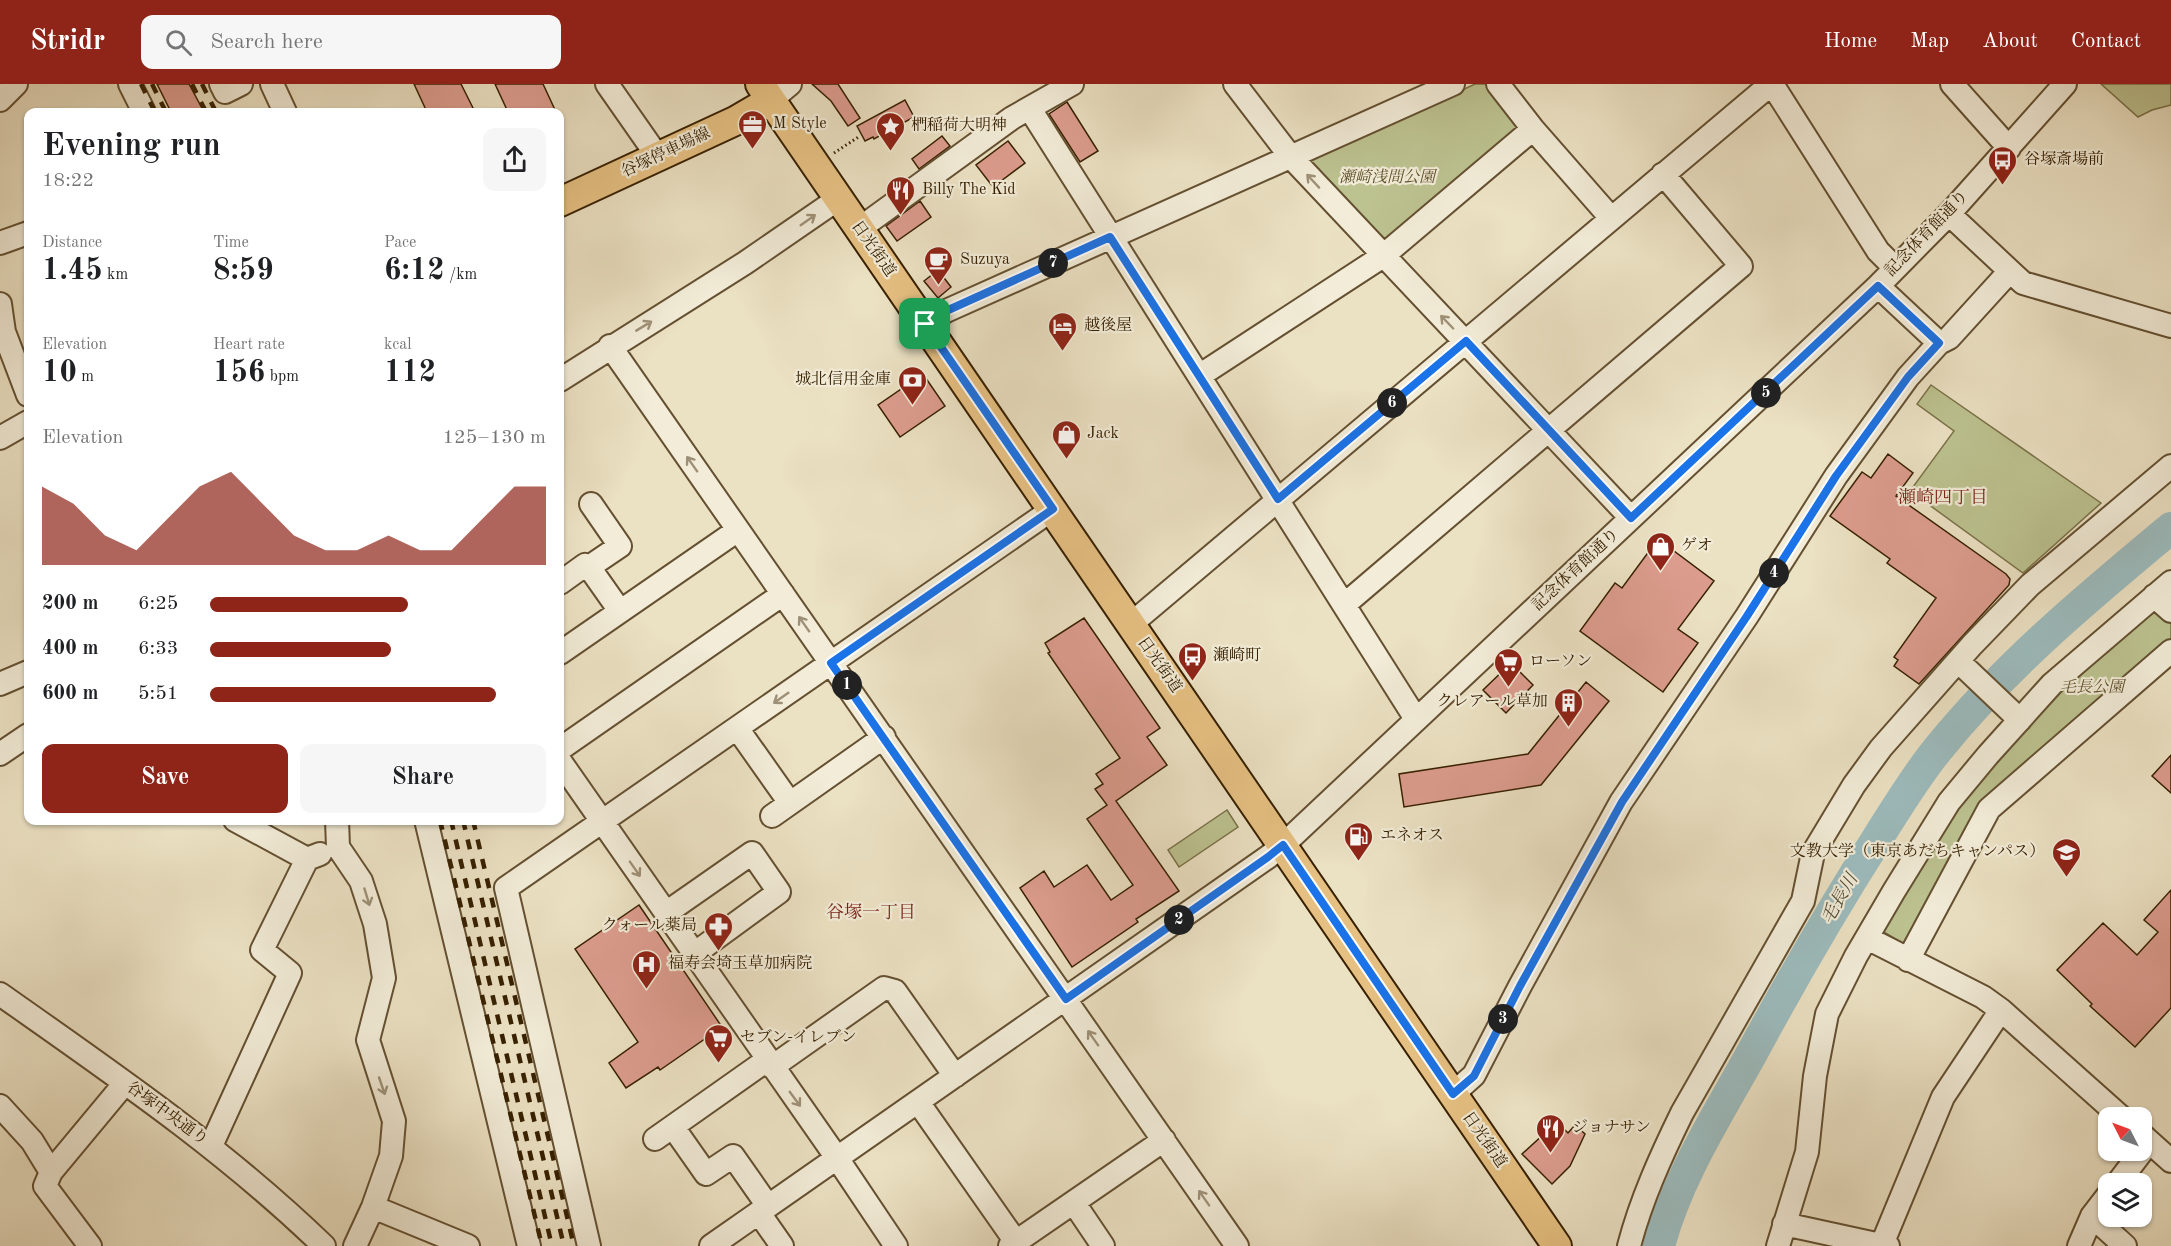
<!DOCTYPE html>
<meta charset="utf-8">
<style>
:root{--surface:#fff;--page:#f6f6f6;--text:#202124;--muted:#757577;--accent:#8f2418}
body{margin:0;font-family:"Old Standard TT","Noto Serif JP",serif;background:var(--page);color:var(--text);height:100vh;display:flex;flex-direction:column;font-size:22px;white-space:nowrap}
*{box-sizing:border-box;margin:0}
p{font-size:20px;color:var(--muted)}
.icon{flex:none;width:33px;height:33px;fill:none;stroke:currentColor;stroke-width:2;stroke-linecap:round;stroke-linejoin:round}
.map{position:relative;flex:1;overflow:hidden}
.drawer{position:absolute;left:24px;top:24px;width:540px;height:717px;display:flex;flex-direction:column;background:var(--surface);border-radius:12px;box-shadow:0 2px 4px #0004}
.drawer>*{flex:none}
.needle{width:39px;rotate:312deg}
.fabs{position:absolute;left:2098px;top:1023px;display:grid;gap:12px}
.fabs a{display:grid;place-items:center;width:54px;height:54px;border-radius:12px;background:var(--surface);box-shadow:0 2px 4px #0004;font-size:30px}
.pin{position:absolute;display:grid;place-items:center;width:51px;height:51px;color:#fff;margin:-26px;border-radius:12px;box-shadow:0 3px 9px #0006}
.km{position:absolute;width:30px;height:30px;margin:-15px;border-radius:50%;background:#222;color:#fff;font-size:16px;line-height:30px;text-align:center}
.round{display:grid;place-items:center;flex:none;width:63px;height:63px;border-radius:12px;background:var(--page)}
.overview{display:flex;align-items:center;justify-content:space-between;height:102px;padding:0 18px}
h1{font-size:33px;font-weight:700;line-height:45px}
.metrics{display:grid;grid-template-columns:repeat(3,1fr);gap:9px;height:102px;padding:6px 18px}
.metrics div{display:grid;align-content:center}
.metrics b{font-size:30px;font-weight:700}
.metrics small{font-size:16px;font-weight:400}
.metrics p{font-size:16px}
.chart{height:168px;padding:12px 18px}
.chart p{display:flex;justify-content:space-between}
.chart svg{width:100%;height:108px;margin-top:6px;fill:var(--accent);opacity:.7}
.cta{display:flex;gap:12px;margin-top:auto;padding:12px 18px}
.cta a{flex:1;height:69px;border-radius:12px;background:var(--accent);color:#fff;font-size:24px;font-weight:700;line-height:69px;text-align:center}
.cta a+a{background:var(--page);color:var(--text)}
ul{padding:0 18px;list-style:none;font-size:20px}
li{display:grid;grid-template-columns:96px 72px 1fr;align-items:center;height:45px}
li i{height:15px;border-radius:8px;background:var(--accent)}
header{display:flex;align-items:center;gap:36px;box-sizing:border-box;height:84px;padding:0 30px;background:var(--accent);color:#fff}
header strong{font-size:28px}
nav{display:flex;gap:33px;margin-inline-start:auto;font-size:21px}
.search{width:420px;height:54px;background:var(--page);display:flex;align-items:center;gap:15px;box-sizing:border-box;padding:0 21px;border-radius:12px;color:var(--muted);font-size:22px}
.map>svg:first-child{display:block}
</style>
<header>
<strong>Stridr</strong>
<div class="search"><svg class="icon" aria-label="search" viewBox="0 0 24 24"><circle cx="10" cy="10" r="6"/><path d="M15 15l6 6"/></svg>Search here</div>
<nav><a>Home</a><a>Map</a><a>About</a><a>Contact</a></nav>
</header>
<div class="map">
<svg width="2171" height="1162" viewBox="0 0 2171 1162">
<rect width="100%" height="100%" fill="#ebe1c3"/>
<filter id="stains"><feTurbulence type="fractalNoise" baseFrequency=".00333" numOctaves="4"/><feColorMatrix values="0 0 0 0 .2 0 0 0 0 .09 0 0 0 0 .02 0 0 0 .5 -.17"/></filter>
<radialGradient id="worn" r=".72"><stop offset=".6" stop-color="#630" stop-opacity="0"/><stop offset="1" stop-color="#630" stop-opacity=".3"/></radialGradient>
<!-- green -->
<path fill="#bcc290" stroke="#7a7148" stroke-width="1.5" d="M1475,0H1487L1519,46L1381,159L1306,79Z
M2101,0H2171V21L2152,26L2138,33Z
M1931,301L2101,419L2023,489L1910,407L1954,347L1917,320Z
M2171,511V563L1985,720L1912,857L1902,859L1884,848L1883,841C1908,802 1931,760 1958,722C2016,639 2095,576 2171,511Z
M1227,726L1238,743L1179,783L1168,766Z"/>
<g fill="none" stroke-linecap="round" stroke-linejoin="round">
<!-- river -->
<path stroke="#9cbbbd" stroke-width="32" d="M1659,1162C1677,1093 1719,1029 1753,967C1792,895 1833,824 1877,755C1896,725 1915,693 1938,665C2006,581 2088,513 2171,444"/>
</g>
<!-- building -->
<path fill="#dc9c8e" stroke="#372000" stroke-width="1.5" d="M157,0H189L204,28H171Z
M414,0H461L475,28H427Z
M495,0H543L556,28H508Z
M812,0H838L860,34L848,42L831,17Z
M905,16L914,33L874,55L873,53L865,57L857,42Z
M1067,18L1098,67L1080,78L1049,30Z
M942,52L950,62L919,85L912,75Z
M1008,57L1025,79L993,103L976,81Z
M920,117L931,133L897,157L886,142Z
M938,186L951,203L938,214L924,197Z
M923,290L945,322L900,353L878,321Z
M1888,370L1913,389L1896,412L2006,490L2010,495L2009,501L1919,600L1894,582L1898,576L1894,573L1936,514L1887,479L1890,475L1830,432L1862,388L1871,394Z
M1658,455L1714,497L1678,545L1698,559L1663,608L1580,547L1615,499L1622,504Z
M1084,534L1160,644L1147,653L1167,681L1116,717L1179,807L1136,835L1138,838L1072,883L1020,804L1044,787L1054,803L1087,781L1111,816L1133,801L1087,735L1107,721L1095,705L1103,700L1096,690L1120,674L1048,569L1050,568L1045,559Z
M1511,579L1533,601L1506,629L1483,606Z
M1586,598L1609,617L1541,701L1404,723L1399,690L1528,670Z
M2171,671V709L2152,692Z
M2171,806V924L2135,963L2090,922L2092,920L2057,886L2103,839L2137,871L2158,848L2144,836Z
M639,821L722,943L660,986L658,983L626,1004L609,979L638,958L575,865Z
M1557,1038L1568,1049L1575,1041L1585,1050L1570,1082L1552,1100L1522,1070Z"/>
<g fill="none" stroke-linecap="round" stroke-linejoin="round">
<defs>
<path id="minor" d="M130,0L144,28
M221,0L225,8L241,0
M272,0L285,28
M607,0L658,73
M1235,0L1290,72L1631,434
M1498,0L1533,45L1611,134
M1772,0L1878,167L1895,184
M1952,0L2009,64
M0,16L16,0
M771,16L790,0
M1030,25L1416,635
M859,145L1012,34L1072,0
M0,159L28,149
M2010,187L2023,199L2171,242
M1878,202L1939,259L1949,254L2010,187L1949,130
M0,220L4,248L28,311
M925,240L946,227L1453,0
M610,262L1237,1162
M1199,292L1383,172L1533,45
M560,296L745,179L838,115
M0,354L28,338
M589,483L620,527
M560,499L585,481L589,483L620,462L591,420
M2154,512L2171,527
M1344,521L1741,182L1663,90
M1131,540L1771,0
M560,569L738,446
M1958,577L2020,636
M0,600L28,588
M737,644L790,719
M560,665L783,510
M0,670L28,651
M560,677L837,1074L896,1162
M772,732L884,653
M235,736L307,775L320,770
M337,736L338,763L361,797L375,840L384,894L368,956L394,1037L391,1072L373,1123L355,1162
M426,736L529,1162
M666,829L752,769L779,808L694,870
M1867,854L1983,913L2001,926L2122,1034
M1908,876L1989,725L2171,567
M0,910C112,989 225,1066 324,1162
M772,983L884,904L895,907L955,992
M1453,1010L1474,991L1520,902L1621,718L1747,532L1836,392L1908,293L1939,259
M918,1018L1016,1158
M0,1022L32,1057L51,1088L45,1102L90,1162
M673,1043L706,1090L733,1072L768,1122
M2142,1051L2171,1077
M655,1055L767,976
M211,1062L290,889L262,866L307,775
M51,1088L125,999
M2117,1100L2149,1058
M1074,1119L1103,1162
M373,1123L468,1162
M759,1129L782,1162
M2092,1132L2125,1162
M1784,1140L1876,1160L1883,1158L1888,1162
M1883,1158L1943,1013L2001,926
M589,1162L506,804L1053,425
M711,1162L1268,773L1283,761L1878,202L1949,130L2065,0
M1010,1162L1164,1056
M1629,1162C1641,1116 1661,1072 1682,1029L1803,817L1813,769L1854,701L1881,664L1972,561L2030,501L2171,382
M1778,1162L1807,1068L1815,992L1827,930L1856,872L1894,807L1949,718L1988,671L2052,600L2171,498
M2079,1162L2092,1132L2109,1110"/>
<path id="major" d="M760,0L1557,1162
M560,118L735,37L771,16"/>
</defs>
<!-- minor casing -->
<use href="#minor" stroke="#645031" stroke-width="26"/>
<!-- major casing -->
<use href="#major" stroke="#372000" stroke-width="32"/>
<!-- path -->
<path stroke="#372000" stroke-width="3" stroke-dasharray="1.5 3" stroke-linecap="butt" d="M834,69L860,52"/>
<!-- minor -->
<use href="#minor" stroke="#f2ecd8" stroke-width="22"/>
<!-- major -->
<use href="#major" stroke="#e6c082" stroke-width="28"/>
<!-- rail -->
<path stroke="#372000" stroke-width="4.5" stroke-dasharray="10 10" stroke-linecap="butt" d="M141,0L155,28
M152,0L166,28
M192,0L206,28
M202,0L216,28
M440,736L542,1162
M451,736L552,1162
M463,736L564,1162
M473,736L574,1162"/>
</g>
<!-- one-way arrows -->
<defs><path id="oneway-shaft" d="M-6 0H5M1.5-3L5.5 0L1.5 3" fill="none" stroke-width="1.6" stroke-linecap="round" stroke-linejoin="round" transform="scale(1.5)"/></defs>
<g stroke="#9e9077">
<use href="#oneway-shaft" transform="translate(1313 97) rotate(-133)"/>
<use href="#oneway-shaft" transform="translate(808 136) rotate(-35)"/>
<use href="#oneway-shaft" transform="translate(1447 238) rotate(-134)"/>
<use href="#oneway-shaft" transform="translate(644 242) rotate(-31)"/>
<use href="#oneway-shaft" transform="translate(692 380) rotate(-125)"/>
<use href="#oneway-shaft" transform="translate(804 540) rotate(-125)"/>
<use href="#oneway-shaft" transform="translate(781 614) rotate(145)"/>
<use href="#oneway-shaft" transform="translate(635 785) rotate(55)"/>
<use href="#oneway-shaft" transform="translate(367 813) rotate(73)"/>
<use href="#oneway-shaft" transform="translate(1093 954) rotate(-125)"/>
<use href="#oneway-shaft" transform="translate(382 1002) rotate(71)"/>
<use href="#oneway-shaft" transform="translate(795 1015) rotate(54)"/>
<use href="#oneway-shaft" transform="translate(1204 1114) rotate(-125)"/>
</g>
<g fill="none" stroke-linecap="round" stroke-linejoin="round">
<defs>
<path id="route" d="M1110,153L1278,415L1466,257L1631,434L1878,202L1939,259L1908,293L1836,392L1747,532L1622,718L1520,902L1474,992L1453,1010L1283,761L1268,773L1066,915L831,579L1053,425L925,240L946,227Z"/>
</defs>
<!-- route casing -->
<use href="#route" stroke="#fff" stroke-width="12"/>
<!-- route -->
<use href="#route" stroke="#1a73e8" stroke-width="8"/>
</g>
<!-- icons -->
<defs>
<symbol id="office-pin" viewBox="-11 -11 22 30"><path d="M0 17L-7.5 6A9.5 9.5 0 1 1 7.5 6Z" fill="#8f2418" stroke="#f2ecd8"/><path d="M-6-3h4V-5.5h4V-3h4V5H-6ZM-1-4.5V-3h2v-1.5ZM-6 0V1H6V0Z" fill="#fff"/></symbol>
<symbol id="sight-pin" viewBox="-11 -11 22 30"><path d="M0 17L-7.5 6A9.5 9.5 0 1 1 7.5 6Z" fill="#8f2418" stroke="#f2ecd8"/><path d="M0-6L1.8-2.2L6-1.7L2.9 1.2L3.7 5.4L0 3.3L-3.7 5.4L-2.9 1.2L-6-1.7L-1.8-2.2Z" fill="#fff"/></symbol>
<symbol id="bus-pin" viewBox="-11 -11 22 30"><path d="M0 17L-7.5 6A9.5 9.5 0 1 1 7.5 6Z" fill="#8f2418" stroke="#f2ecd8"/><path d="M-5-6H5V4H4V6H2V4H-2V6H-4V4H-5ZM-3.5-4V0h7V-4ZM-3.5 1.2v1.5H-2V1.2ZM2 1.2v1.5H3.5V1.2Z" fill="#fff"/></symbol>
<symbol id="restaurant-pin" viewBox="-11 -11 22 30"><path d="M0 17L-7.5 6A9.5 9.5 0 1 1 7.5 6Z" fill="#8f2418" stroke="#f2ecd8"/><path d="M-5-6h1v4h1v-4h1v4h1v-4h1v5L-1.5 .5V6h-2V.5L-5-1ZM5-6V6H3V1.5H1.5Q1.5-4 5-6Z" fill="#fff"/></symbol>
<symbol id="cafe-pin" viewBox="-11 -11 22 30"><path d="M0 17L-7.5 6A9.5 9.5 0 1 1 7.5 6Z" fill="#8f2418" stroke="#f2ecd8"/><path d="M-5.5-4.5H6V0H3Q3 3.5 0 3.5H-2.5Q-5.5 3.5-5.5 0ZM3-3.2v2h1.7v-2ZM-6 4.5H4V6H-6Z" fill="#fff"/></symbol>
<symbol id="hotel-pin" viewBox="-11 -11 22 30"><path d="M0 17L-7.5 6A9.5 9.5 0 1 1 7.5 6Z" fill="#8f2418" stroke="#f2ecd8"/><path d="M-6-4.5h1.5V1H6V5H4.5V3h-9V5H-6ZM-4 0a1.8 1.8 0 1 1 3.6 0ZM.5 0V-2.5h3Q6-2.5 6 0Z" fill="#fff"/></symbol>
<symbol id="bank-pin" viewBox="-11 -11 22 30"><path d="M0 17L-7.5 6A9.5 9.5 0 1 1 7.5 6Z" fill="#8f2418" stroke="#f2ecd8"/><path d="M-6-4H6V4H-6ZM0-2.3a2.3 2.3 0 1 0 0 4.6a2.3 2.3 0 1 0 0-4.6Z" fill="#fff"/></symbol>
<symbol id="shop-pin" viewBox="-11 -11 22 30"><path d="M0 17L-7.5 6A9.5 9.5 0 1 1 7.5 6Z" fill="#8f2418" stroke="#f2ecd8"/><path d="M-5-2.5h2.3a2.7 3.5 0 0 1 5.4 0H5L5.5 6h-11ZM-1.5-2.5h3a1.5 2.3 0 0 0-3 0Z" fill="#fff"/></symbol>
<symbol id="supermarket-pin" viewBox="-11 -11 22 30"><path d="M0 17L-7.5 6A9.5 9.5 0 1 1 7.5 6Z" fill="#8f2418" stroke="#f2ecd8"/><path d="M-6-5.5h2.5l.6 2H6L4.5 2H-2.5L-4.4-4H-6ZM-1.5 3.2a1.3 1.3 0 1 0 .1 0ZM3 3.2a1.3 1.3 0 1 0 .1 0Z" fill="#fff"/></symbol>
<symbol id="building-pin" viewBox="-11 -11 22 30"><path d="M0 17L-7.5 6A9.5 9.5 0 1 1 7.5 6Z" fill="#8f2418" stroke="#f2ecd8"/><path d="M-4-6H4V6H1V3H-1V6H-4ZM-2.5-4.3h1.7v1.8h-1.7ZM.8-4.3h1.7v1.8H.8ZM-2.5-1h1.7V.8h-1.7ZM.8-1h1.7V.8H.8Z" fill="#fff"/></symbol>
<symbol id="fuel-pin" viewBox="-11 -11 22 30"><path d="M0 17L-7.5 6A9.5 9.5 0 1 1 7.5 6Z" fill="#8f2418" stroke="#f2ecd8"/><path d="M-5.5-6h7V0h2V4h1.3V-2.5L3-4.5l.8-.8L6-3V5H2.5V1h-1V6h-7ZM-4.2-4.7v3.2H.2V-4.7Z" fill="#fff"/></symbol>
<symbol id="university-pin" viewBox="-11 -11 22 30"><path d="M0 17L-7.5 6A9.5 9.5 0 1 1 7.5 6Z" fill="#8f2418" stroke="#f2ecd8"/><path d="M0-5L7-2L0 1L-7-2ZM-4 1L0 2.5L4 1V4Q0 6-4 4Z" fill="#fff"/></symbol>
<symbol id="pharmacy-pin" viewBox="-11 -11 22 30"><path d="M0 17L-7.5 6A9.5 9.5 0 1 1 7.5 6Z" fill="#8f2418" stroke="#f2ecd8"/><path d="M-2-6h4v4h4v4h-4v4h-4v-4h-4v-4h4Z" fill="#fff"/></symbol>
<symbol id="hospital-pin" viewBox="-11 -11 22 30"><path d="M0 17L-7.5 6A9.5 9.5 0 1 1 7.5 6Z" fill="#8f2418" stroke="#f2ecd8"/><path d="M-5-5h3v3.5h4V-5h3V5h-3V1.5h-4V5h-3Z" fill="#fff"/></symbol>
</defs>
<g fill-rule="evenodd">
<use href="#office-pin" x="736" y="24" width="33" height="45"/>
<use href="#sight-pin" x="874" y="26" width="33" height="45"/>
<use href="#bus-pin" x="1986" y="60" width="33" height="45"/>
<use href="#restaurant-pin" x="884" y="90" width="33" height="45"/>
<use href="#cafe-pin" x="922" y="160" width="33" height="45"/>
<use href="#hotel-pin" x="1046" y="226" width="33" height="45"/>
<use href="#bank-pin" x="896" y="280" width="33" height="45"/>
<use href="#shop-pin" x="1050" y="334" width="33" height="45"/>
<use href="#shop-pin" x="1644" y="446" width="33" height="45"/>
<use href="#bus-pin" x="1176" y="556" width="33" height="45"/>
<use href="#supermarket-pin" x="1492" y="562" width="33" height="45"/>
<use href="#building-pin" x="1552" y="602" width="33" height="45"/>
<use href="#fuel-pin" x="1342" y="736" width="33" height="45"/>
<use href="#university-pin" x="2050" y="752" width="33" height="45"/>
<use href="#pharmacy-pin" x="702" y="826" width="33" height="45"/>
<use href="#hospital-pin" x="630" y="864" width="33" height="45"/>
<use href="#supermarket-pin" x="702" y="938" width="33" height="45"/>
<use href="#restaurant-pin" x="1534" y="1028" width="33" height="45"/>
</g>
<g text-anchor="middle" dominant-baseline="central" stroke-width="4.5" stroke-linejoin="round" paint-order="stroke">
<!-- poi labels -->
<g font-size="16" fill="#372000" stroke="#f2ecd8" text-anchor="start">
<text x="773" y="40">M Style</text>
<text x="911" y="42">椚稲荷大明神</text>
<text x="2024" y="76">谷塚斎場前</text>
<text x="922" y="106">Billy The Kid</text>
<text x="960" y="176">Suzuya</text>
<text x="1084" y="242">越後屋</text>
<text x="891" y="296" text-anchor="end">城北信用金庫</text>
<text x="1087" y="350">Jack</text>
<text x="1681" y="462">ゲオ</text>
<text x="1213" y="572">瀬崎町</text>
<text x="1529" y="578">ローソン</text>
<text x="1548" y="618" text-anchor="end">クレアール草加</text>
<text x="1380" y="752">エネオス</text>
<text x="2045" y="768" text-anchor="end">文教大学（東京あだちキャンパス）</text>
<text x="697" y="842" text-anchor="end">クォール薬局</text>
<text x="668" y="880">福寿会埼玉草加病院</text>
<text x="740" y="954">セブン-イレブン</text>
<text x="1572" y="1044">ジョナサン</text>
</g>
<!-- street labels -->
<g font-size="16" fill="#372000" stroke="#f2ecd8">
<text transform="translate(666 69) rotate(-25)">谷塚停車場線</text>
<text transform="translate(1927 150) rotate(-46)">記念体育館通り</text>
<text transform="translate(873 165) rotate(55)">日光街道</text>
<text transform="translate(1576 486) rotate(-43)">記念体育館通り</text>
<text transform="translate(1159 581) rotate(55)">日光街道</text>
<text transform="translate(167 1030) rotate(36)">谷塚中央通り</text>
<text transform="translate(1484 1056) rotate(55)">日光街道</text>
</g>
<!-- park labels -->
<g font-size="16" font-style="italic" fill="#5f512b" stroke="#f2ecd8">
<text x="1387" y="94">瀬崎浅間公園</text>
<text x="2092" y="604">毛長公園</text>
</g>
<!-- neighbourhood labels -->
<g font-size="18" fill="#7a1f14" stroke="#f2ecd8">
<text x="1943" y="414">瀬崎四丁目</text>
<text x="871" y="829">谷塚一丁目</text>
</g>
<!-- water labels -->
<g font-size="18" font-style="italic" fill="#554e39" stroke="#f2ecd8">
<text transform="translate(1840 815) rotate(-60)">毛長川</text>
</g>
</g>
<rect width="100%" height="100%" filter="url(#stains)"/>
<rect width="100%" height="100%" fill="url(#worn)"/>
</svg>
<div class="fabs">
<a><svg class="needle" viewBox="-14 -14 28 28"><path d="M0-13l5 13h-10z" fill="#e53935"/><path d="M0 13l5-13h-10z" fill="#757577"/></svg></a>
<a><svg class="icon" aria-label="layers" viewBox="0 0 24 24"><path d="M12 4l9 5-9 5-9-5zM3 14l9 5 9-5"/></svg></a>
</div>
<div class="pin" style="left:925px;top:240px;background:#1e9e55"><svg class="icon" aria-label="arrive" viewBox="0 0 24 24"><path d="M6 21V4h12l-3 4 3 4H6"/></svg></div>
<b class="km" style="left:847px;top:601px">1</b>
<b class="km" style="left:1179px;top:836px">2</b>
<b class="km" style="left:1503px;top:935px">3</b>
<b class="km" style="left:1774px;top:489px">4</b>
<b class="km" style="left:1766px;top:309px">5</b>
<b class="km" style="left:1392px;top:319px">6</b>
<b class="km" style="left:1053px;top:179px">7</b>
<section class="drawer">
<div class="overview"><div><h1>Evening run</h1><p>18:22</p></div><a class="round"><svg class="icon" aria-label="share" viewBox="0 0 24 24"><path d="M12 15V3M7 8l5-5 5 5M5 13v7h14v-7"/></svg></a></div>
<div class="metrics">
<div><p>Distance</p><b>1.45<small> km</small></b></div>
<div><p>Time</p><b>8:59</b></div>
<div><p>Pace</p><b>6:12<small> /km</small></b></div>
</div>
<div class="metrics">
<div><p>Elevation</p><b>10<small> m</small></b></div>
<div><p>Heart rate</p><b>156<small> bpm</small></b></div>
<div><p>kcal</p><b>112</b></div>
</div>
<div class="chart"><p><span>Elevation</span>125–130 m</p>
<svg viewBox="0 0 160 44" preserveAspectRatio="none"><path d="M0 44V12L10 19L20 32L30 38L40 25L50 12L60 6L70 19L80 32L90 38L100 38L110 32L120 38L130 38L140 25L150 12L160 12V44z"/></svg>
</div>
<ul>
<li><b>200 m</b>6:25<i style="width:59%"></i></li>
<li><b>400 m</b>6:33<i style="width:54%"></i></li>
<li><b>600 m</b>5:51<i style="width:85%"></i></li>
</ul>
<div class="cta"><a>Save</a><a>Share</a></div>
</section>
</div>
